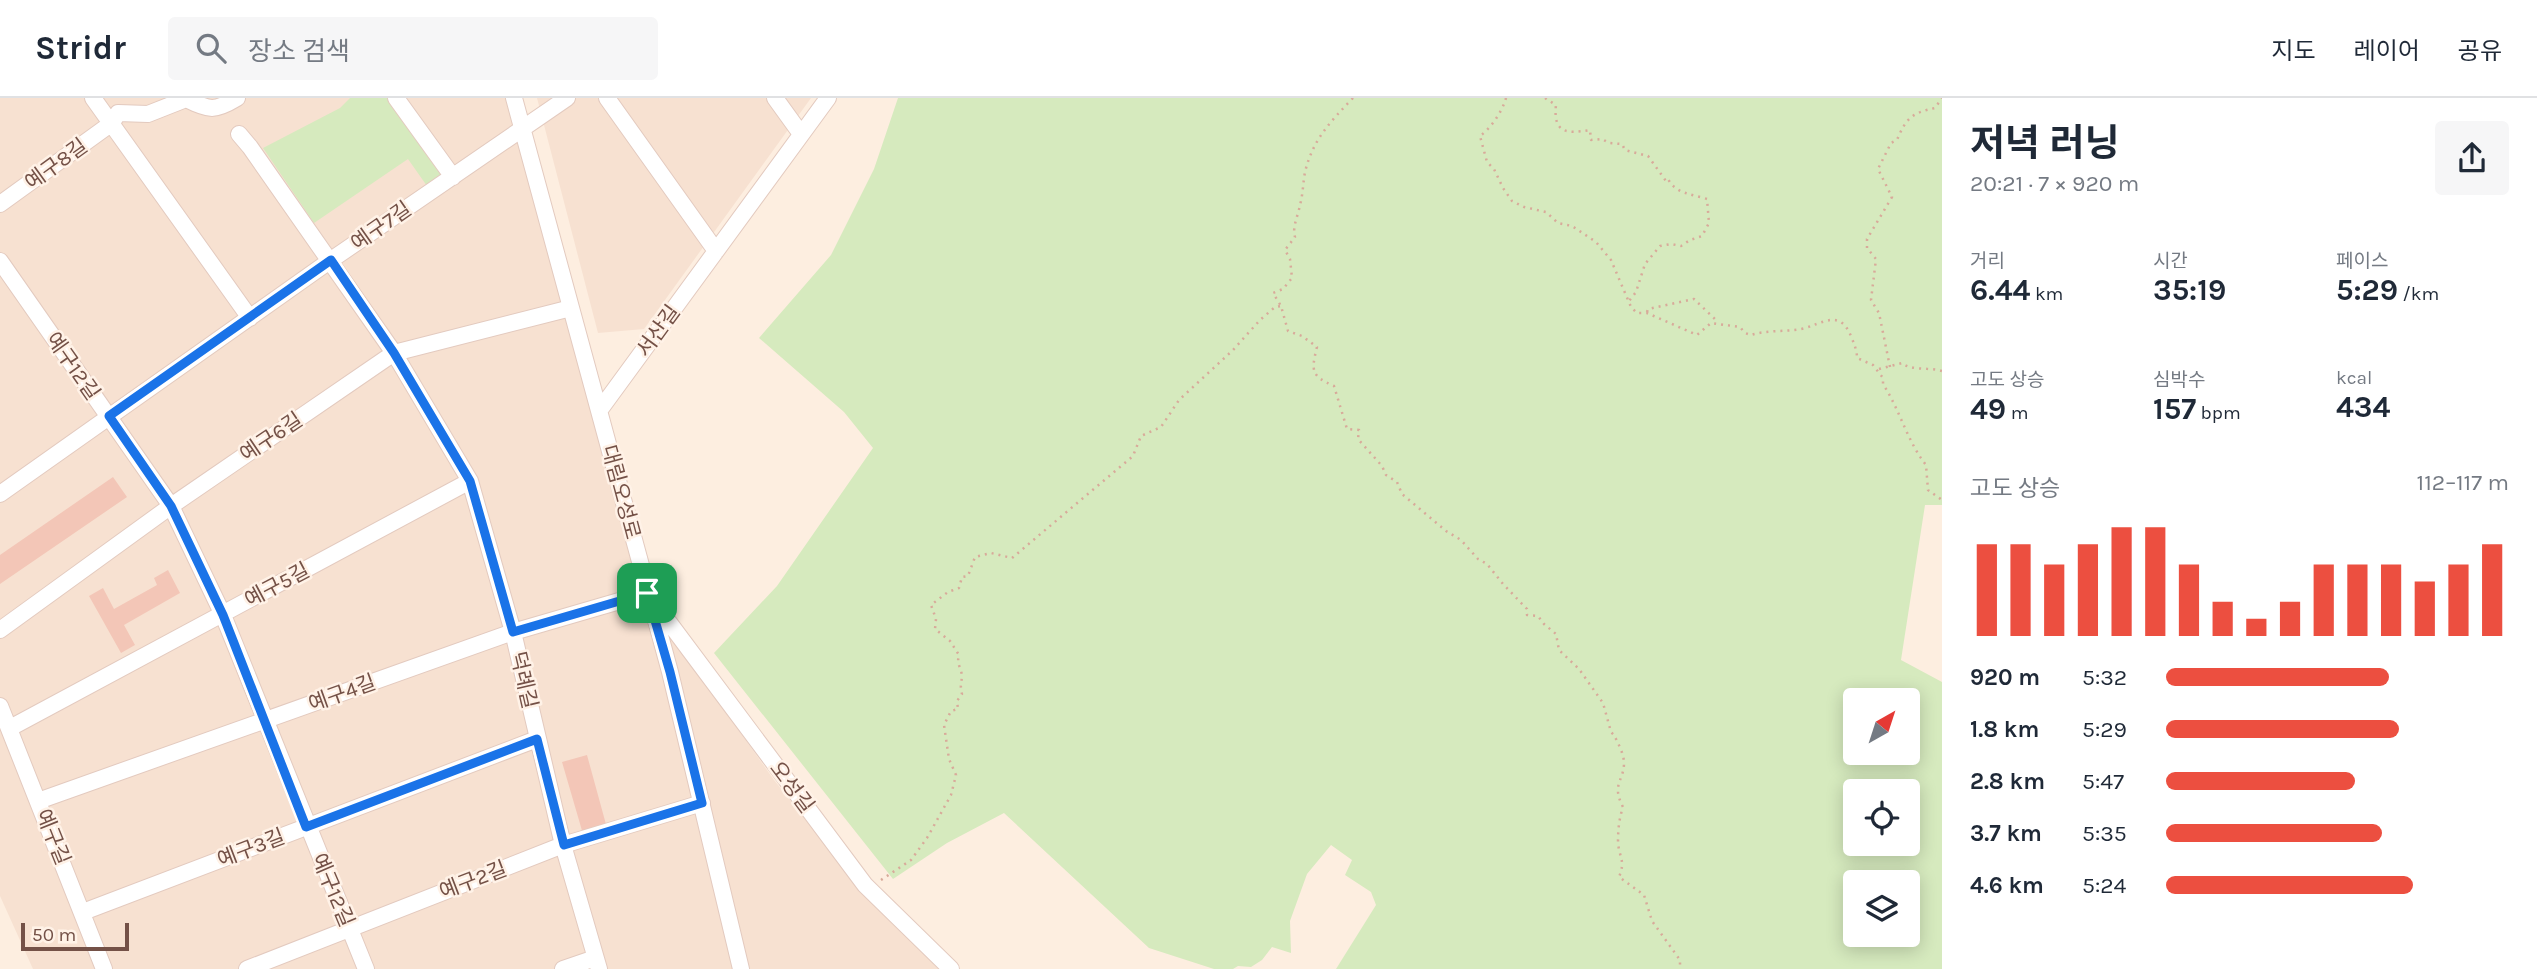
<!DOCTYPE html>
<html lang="ko">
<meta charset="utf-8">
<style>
:root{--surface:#fff;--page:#f6f6f7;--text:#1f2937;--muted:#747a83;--line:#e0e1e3;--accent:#ec4f40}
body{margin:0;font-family:Karla,"Noto Sans KR",sans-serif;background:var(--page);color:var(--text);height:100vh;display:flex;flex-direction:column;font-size:26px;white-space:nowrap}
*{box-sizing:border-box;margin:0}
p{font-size:23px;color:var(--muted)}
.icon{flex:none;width:38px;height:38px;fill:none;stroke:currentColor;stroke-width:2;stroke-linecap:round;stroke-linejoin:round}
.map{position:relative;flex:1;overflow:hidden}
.panel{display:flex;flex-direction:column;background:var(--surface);width:595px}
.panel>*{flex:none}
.needle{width:46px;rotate:39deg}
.buttons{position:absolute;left:1843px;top:590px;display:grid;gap:14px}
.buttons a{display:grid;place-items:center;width:77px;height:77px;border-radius:7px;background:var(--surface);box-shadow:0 4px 18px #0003;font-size:35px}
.scale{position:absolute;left:21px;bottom:18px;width:108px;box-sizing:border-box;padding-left:7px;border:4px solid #745147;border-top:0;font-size:19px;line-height:24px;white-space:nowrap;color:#745147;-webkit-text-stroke:5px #fff2e7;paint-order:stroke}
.pin{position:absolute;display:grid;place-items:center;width:60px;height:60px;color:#fff;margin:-30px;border-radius:14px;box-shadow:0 4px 10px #0006}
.round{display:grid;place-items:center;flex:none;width:74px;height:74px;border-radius:7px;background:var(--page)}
.headline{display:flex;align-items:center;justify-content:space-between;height:119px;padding:0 28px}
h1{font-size:38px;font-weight:700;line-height:52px}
.figures{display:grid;grid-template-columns:repeat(3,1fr);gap:10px;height:119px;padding:7px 28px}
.figures div{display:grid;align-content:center}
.figures b{font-size:30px;font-weight:700}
.figures small{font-size:19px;font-weight:400}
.figures p{font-size:19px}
.chart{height:196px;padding:14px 28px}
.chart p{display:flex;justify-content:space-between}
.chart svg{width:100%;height:126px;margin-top:7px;stroke:var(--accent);stroke-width:6}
ul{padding:0 28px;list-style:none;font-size:23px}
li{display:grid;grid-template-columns:112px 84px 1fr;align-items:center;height:52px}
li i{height:18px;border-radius:9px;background:var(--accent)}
header{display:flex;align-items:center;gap:42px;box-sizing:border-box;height:98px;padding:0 35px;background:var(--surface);border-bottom:2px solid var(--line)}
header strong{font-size:33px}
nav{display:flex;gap:38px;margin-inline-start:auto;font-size:24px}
.search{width:490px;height:63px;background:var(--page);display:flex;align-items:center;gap:18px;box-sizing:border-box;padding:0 24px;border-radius:7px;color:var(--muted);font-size:26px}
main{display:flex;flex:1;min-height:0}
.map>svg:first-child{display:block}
</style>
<header>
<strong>Stridr</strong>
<div class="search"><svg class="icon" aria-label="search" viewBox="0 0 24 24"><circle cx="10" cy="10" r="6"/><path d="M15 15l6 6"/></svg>장소 검색</div>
<nav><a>지도</a><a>레이어</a><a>공유</a></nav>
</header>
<main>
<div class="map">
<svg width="1942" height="871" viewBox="0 0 1942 871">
<rect width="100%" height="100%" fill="#fdeee0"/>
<!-- residential -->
<path fill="#f7e1d1" d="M0,0H508L525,54L636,478L669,534L774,682L869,800L950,871H33L0,798Z
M537,0H811L644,231L598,235Z"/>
<!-- green -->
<path fill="#d6eabe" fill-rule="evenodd" d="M350,0H390L445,75L427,88L408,61L314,125L263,50L340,10Z
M898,0H1942V407H1925L1901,562L1942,584V871H1336L1376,807L1371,794L1345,777L1352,762L1331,747L1307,776L1290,823L1291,855L1272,849L1262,862L1251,869L1238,868L1233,871H1214L1149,850L1004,715L947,745L893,781L714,555L777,488L873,350L844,314L759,240L831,157L874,71ZM1855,602H1908V654H1855ZM1855,693H1908V746H1855ZM1855,784H1908V836H1855Z"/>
<!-- building -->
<path fill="#f3c6b7" d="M113,379L127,399L0,486V457Z
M168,472L180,495L124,527L135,547L121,555L89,498L103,490L114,511L157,487L154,480Z
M587,657L607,730L583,736L562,664Z"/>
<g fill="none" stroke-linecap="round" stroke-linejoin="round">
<defs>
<path id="minor" d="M93,0L250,220
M396,0L453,79
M514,0L670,574L741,871
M607,0L716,153
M775,0L801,36
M239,36L250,49L394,255L470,383L513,534L563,747L599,871
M0,106L112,25L118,15L148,16L186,1C210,12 214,14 237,0
M0,163L171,408L223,517L366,871
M599,313L828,0
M0,396L331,162L567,0
M0,532L171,408L394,255L571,210
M0,608L104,871
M10,630L470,383
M38,703L513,534L647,495L865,787L951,871
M83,814L537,641
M247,871L563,747L702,705
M563,871L595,860"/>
</defs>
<!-- minor casing -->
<use href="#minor" stroke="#e3cabf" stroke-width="18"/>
<!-- path -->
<path stroke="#d8aa9a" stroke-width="2.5" stroke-dasharray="2 5" stroke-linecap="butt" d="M1353,0C1331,23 1313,41 1305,74C1303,85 1303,96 1300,107C1298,118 1292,129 1295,139L1285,152L1290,161L1292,180L1283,191L1273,195L1281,208L1288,233L1302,238L1317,249C1311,273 1311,278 1334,288L1347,331L1359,332L1358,341L1382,368L1386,377L1397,384L1402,396L1446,433L1461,442L1478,461L1487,466L1503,486L1527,511V517L1538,518L1544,526L1556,536L1559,552L1579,571L1603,605L1611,634L1614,637C1618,645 1624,656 1624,665C1624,683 1611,686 1623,709C1619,721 1618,732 1618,744C1619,760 1626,762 1619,779L1644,797L1652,823L1680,862V871
M1506,0C1502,14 1491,30 1480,38L1487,64L1494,71L1503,90L1512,103L1524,109L1546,114L1558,125L1572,128L1596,144L1611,162L1631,209L1637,215H1647L1697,237L1711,225L1740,229L1745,235L1751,237C1766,232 1784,234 1801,231C1823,226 1839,210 1851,238C1854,246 1857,252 1857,260L1873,267L1883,280V286C1900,312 1907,343 1926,367L1928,392L1942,402
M1545,0L1556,7C1553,35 1566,36 1590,32L1591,42L1602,41L1609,45L1622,46L1625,52L1648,58L1666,83L1668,81C1676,96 1692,96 1707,101L1709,125L1702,138L1690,142L1681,148L1671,146L1660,148L1645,166L1636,194L1629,203
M1647,214L1648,211L1694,201L1718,224
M1890,269L1879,215L1871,202L1876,161L1867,150V141L1892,99L1878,71L1891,45L1897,42C1906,20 1912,15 1935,10L1942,0
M1879,271L1902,265C1911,273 1929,269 1942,273
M881,782L911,762L927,740L951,697L956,677L949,661L944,627L951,613L958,611L957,603L962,596C960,589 961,586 962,579C962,571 956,566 959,557L950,543L935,531L936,521L931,507L948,494L959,490L962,479L968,478L975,459L991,455L1012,460L1133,358L1141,338L1161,329L1179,302L1233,252L1260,222L1275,209L1281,208"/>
<!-- minor -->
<use href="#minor" stroke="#fff" stroke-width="16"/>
</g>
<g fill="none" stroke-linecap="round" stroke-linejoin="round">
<defs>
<path id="route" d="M331,162L394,255L470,383L513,534L647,495L670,574L702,705L564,747L537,641L306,729L223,517L171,408L109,318Z"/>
</defs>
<!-- route casing -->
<use href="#route" stroke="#fff" stroke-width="14"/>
<!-- route -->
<use href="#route" stroke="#1a73e8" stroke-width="9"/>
</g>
<g text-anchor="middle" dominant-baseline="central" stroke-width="5" stroke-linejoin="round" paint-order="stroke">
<!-- street labels -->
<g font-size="21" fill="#745147" stroke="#fff2e7">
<text transform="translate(56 66) rotate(-36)">예구8길</text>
<text transform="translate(381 128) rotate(-35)">예구7길</text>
<text transform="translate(658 233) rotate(-54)">서산길</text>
<text transform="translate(73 268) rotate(55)">예구12길</text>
<text transform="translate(271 339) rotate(-34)">예구6길</text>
<text transform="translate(621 394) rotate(75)">대림오성로</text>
<text transform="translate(277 487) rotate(-28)">예구5길</text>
<text transform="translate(524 582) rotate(77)">덕례길</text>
<text transform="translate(342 595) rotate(-20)">예구4길</text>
<text transform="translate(792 689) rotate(53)">오성길</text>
<text transform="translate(53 739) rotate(68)">예구길</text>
<text transform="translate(251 750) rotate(-21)">예구3길</text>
<text transform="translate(473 782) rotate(-21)">예구2길</text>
<text transform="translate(333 792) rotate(67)">예구12길</text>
</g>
</g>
</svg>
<div class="buttons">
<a><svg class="needle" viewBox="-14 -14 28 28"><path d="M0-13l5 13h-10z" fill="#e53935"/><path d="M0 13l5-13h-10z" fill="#747a83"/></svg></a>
<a><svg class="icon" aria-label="locate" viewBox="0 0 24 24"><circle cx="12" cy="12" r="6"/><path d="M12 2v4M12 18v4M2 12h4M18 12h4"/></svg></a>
<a><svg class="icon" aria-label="layers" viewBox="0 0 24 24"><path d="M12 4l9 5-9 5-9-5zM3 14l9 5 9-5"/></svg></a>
</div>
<div class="scale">50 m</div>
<div class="pin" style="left:647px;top:495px;background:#1e9e55"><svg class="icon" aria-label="arrive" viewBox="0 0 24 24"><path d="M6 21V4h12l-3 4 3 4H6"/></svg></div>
</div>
<section class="panel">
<div class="headline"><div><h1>저녁 러닝</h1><p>20:21 · 7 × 920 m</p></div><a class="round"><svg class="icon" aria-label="share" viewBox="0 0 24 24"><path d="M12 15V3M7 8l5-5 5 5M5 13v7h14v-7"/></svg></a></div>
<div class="figures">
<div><p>거리</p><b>6.44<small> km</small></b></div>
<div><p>시간</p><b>35:19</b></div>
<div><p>페이스</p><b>5:29<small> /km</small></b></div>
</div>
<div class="figures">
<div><p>고도 상승</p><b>49<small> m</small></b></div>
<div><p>심박수</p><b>157<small> bpm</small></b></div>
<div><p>kcal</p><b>434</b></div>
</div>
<div class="chart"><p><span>고도 상승</span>112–117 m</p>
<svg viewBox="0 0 160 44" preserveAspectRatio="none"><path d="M5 44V12M15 44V12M25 44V19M35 44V12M45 44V6M55 44V6M65 44V19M75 44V32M85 44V38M95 44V32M105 44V19M115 44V19M125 44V19M135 44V25M145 44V19M155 44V12"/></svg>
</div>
<ul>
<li><b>920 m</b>5:32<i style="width:65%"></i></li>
<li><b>1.8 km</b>5:29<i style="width:68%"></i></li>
<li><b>2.8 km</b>5:47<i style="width:55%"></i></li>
<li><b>3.7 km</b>5:35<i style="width:63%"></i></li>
<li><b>4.6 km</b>5:24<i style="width:72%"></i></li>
</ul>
</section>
</main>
